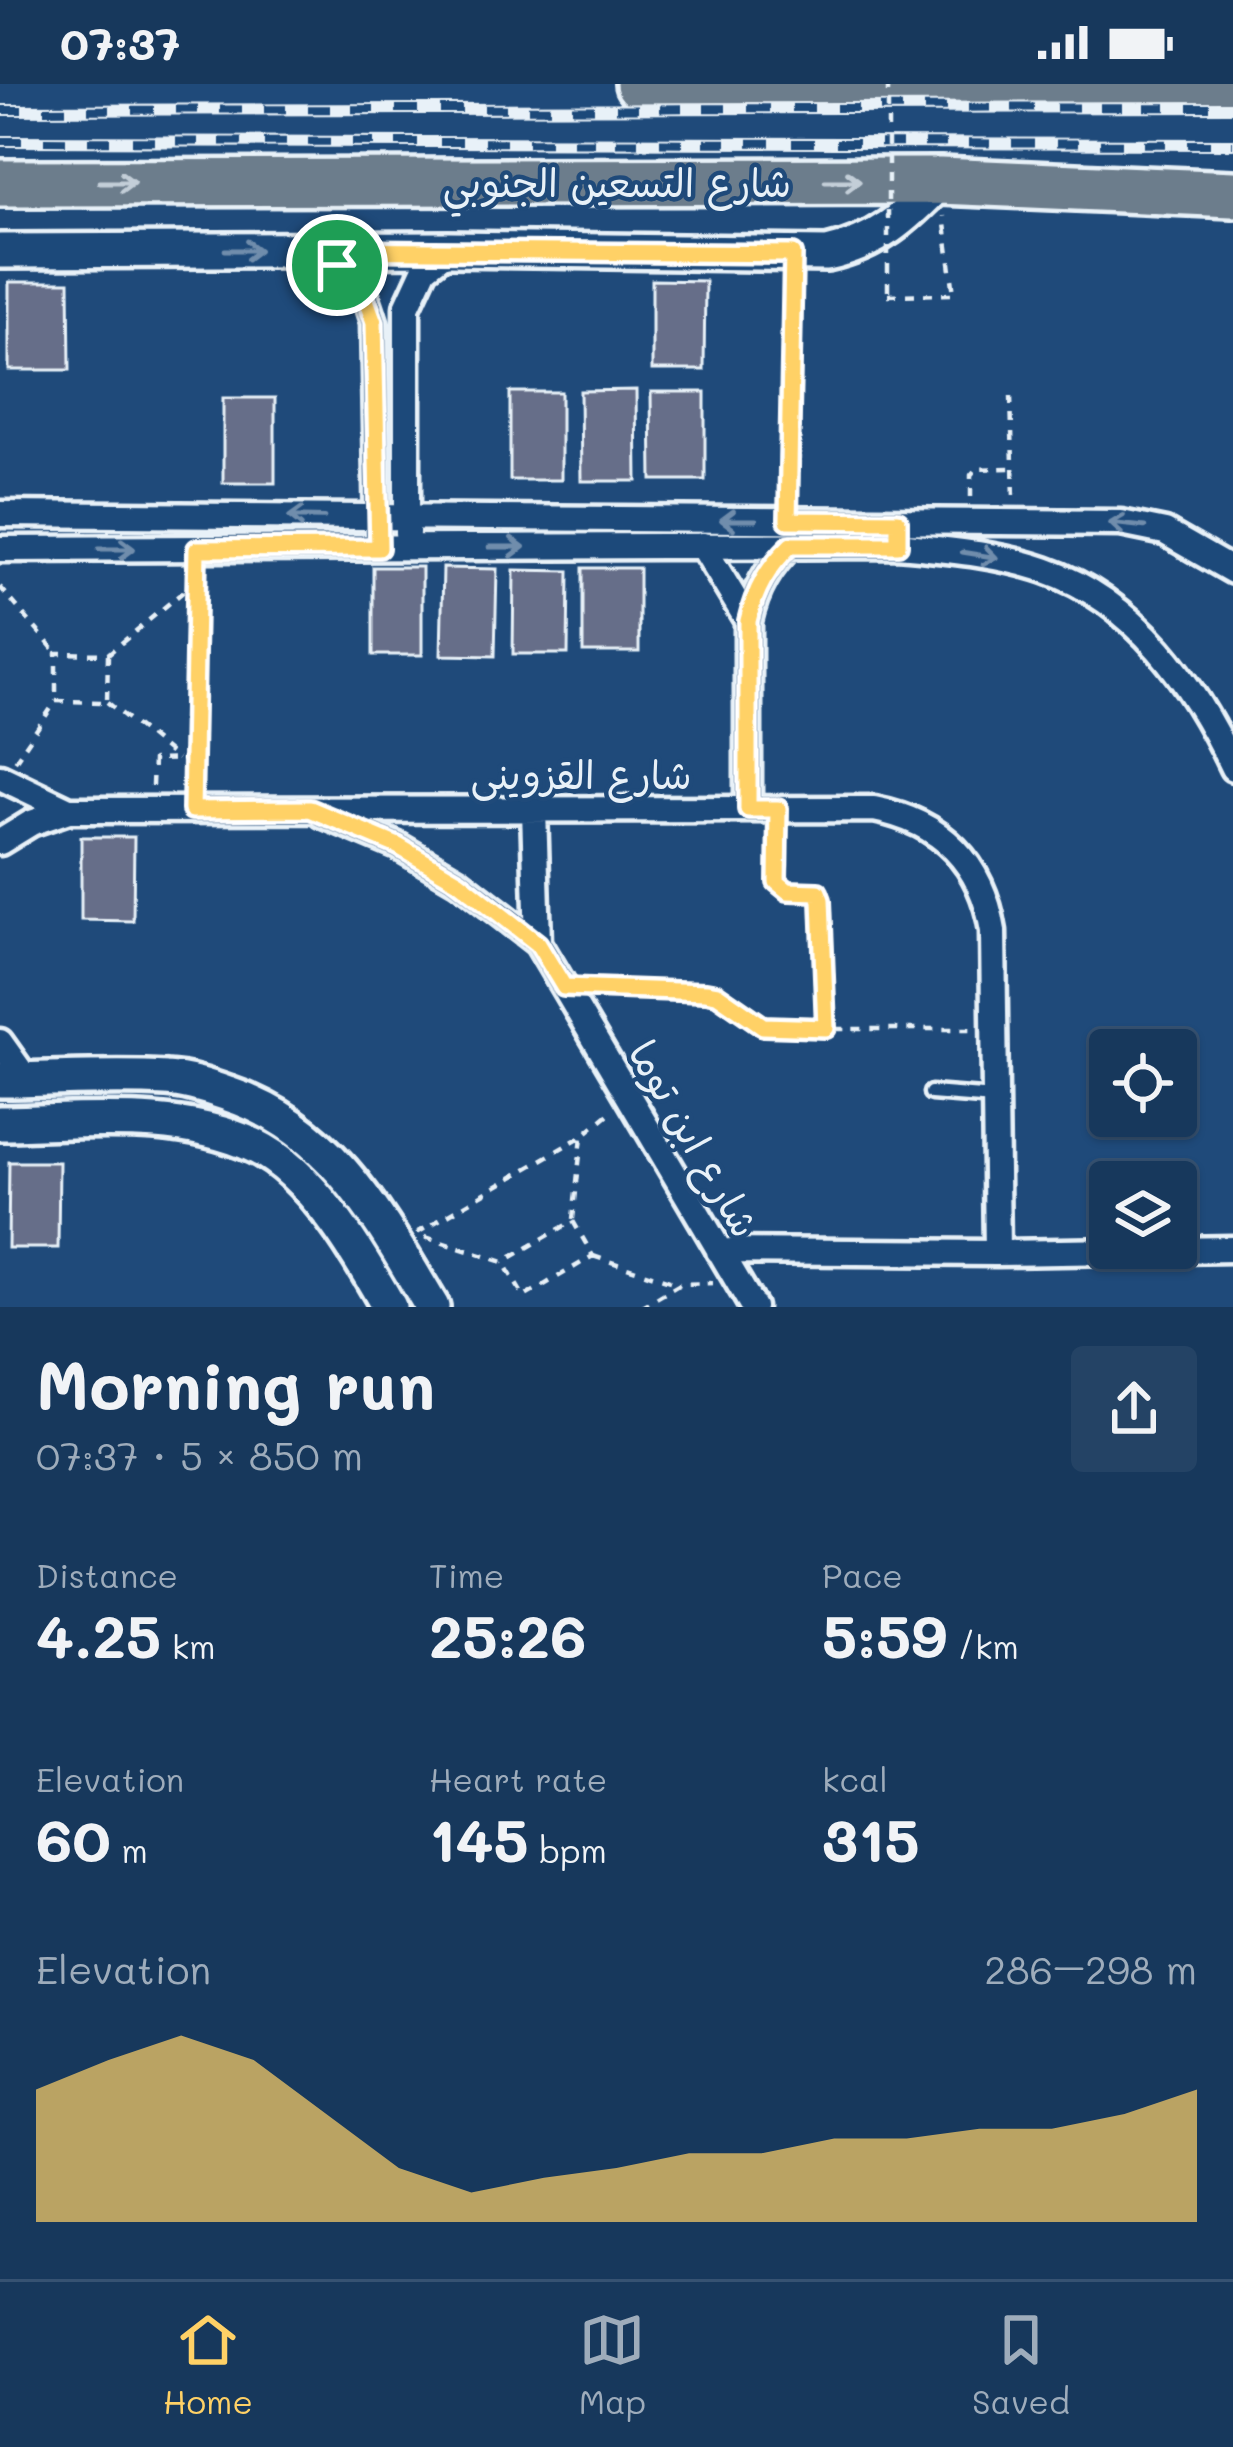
<!DOCTYPE html>
<meta charset="utf-8">
<style>
:root{--surface:#17385c;--page:#244365;--text:#f1f3f6;--muted:#9eacbb;--line:#365272;--accent:#ffd166}
body{margin:0;font-family:Mali,"Playpen Sans Arabic",sans-serif;background:var(--page);color:var(--text);height:100vh;display:flex;flex-direction:column;font-size:45px;white-space:nowrap}
*{box-sizing:border-box;margin:0}
p{font-size:39px;color:var(--muted)}
.icon{flex:none;width:66px;height:66px;fill:none;stroke:currentColor;stroke-width:2;stroke-linecap:round;stroke-linejoin:round}
.map{position:relative;height:1223px;overflow:hidden}
.details{display:flex;flex-direction:column;background:var(--surface);flex:1}
.details>*{flex:none}
.tools{position:absolute;left:1089px;top:945px;display:grid;gap:24px}
.tools a{display:grid;place-items:center;width:108px;height:108px;border-radius:12px;background:var(--surface);box-shadow:0 3px 9px #0004,0 0 0 3px var(--line);font-size:60px}
.pin{position:absolute;display:grid;place-items:center;width:102px;height:102px;color:#fff;margin:-51px;border:6px solid #fff;border-radius:50%;box-shadow:0 3px 12px #0007}
.round{display:grid;place-items:center;flex:none;width:126px;height:126px;border-radius:12px;background:var(--page)}
.overview{display:flex;align-items:center;justify-content:space-between;height:204px;padding:0 36px}
h1{font-size:66px;font-weight:800;line-height:90px}
.metrics{display:grid;grid-template-columns:repeat(3,1fr);gap:18px;height:204px;padding:12px 36px}
.metrics div{display:grid;align-content:center}
.metrics b{font-size:60px;font-weight:800}
.metrics small{font-size:33px;font-weight:400}
.metrics p{font-size:33px}
.chart{height:336px;padding:24px 36px}
.chart p{display:flex;justify-content:space-between}
.chart svg{width:100%;height:216px;margin-top:12px;fill:var(--accent);opacity:.7}
.status{display:flex;justify-content:space-between;align-items:center;height:84px;padding:0 60px;background:var(--surface);direction:ltr}
.status svg{height:33px;fill:currentColor}
.dock{display:flex;justify-content:space-around;align-items:center;height:168px;border-top:3px solid var(--line);background:var(--surface);font-size:33px;color:var(--muted)}
.dock a{display:grid;justify-items:center;gap:6px}
.dock .active{color:var(--accent)}
.map>svg:first-child{display:block}
</style>
<div class="status"><b>07:37</b><svg viewBox="0 0 49 12"><path d="M0 12V9h3v3zM5 12V6h3v6zM10 12V3h3v9zM15 12V0h3v12zM26 1h20v11H26zM47 4h2v5h-2z"/></svg></div>
<div class="map">
<svg width="1233" height="1223" viewBox="0 0 1233 1223">
<rect width="100%" height="100%" fill="#1f4a7a"/>
<filter id="ink" filterUnits="userSpaceOnUse"><feTurbulence type="fractalNoise" baseFrequency=".00833" numOctaves="2"/><feDisplacementMap in="SourceGraphic" scale="24" xChannelSelector="R" yChannelSelector="G"/><feConvolveMatrix kernelMatrix="1 2 1 2 8 2 1 2 1" color-interpolation-filters="sRGB"/></filter>
<g filter="url(#ink)">
<!-- building -->
<path fill="#666e89" stroke="#e8f1f8" stroke-width="3" d="M652,196L705,197L704,286H652Z
M9,198H69L70,286H9Z
M636,306L637,397H581L580,307Z
M510,308H561V396H510Z
M651,308H705V396H652Z
M223,314H275V399H223Z
M373,483H422V571H373Z
M443,484L497,485L495,572L441,571Z
M583,484H639V568H583Z
M514,486L569,487L568,570H513Z
M81,753H134L133,837L81,836Z
M9,1078H59L58,1164H8Z"/>
<g fill="none" stroke-linecap="round" stroke-linejoin="round">
<defs>
<path id="lane" d="M778,782L779,725
M931,1009L994,1014"/>
<path id="street" d="M314,166L363,205L374,238L378,449
M0,430L1121,439L1165,448L1233,487
M407,449V223L425,184L449,165
M702,461L748,537
M0,465L898,461C948,466 998,470 1045,486C1137,518 1194,601 1233,684
M0,693L69,726
M534,725L538,859
M748,725V537C755,506 768,482 791,461
M322,730L398,762L458,797L538,859L753,1223
M0,758L31,739L69,726L874,725C942,738 982,779 993,847L997,1169
M0,958L27,996
M719,1167L997,1169L1233,1165"/>
<path id="secondary" d="M0,167L449,165L827,170C877,159 905,134 940,97
M0,996C55,996 111,991 166,995C187,996 208,1003 228,1010C333,1044 379,1134 432,1223
M0,1039C82,1038 178,1026 255,1062C312,1089 359,1170 389,1223"/>
<path id="highway" d="M639,0L1233,1
M0,99L940,97L1233,110"/>
</defs>
<!-- lane casing -->
<use href="#lane" stroke="#e8f1f8" stroke-width="21"/>
<!-- street casing -->
<use href="#street" stroke="#e8f1f8" stroke-width="33"/>
<!-- secondary casing -->
<use href="#secondary" stroke="#e8f1f8" stroke-width="42"/>
<!-- highway casing -->
<use href="#highway" stroke="#e8f1f8" stroke-width="54"/>
<!-- path -->
<path stroke="#e8f1f8" stroke-width="4.5" stroke-dasharray="9 9" stroke-linecap="butt" d="M888,211L954,210L944,132
M1011,312L1014,414
M788,413L792,196
M971,413V391L976,385L1013,384
M0,503L55,567
M108,570L107,618L56,617V569L108,570L196,497
M107,618L177,675
M15,677L56,617
M152,702L153,676L193,675
M193,705L196,500
M778,799L788,807L818,808L821,816L826,944
M594,904L717,910L755,938L773,945H973
M573,1135L582,1052
M417,1149L582,1052L611,1028
M425,1153L503,1178L524,1213L593,1172L573,1137L503,1178
M593,1172L679,1200
M641,1223L680,1200L713,1199"/>
<!-- lane -->
<use href="#lane" stroke="#1f4a7a" stroke-width="12"/>
<!-- street -->
<use href="#street" stroke="#1f4a7a" stroke-width="24"/>
<!-- secondary -->
<use href="#secondary" stroke="#1f4a7a" stroke-width="33"/>
<!-- highway -->
<use href="#highway" stroke="#6c7d8c" stroke-width="45"/>
<defs>
<path id="rail" d="M0,26L1233,23
M0,57L1233,60"/>
</defs>
<!-- rail casing -->
<use href="#rail" stroke="#e8f1f8" stroke-width="12"/>
<!-- rail -->
<use href="#rail" stroke="#1f4a7a" stroke-width="8" stroke-dasharray="22" stroke-linecap="butt"/>
<!-- path-bridge -->
<path stroke="#e8f1f8" stroke-width="4.5" stroke-dasharray="9 9" stroke-linecap="butt" d="M888,0V211"/>
</g>
<!-- one-way arrows -->
<defs><path id="oneway-shaft" d="M-6 0H5M1.5-3L5.5 0L1.5 3" fill="none" stroke-width="1.6" stroke-linecap="round" stroke-linejoin="round" transform="scale(3)"/></defs>
<g stroke="#c3ced8">
<use href="#oneway-shaft" transform="translate(843 97)"/>
<use href="#oneway-shaft" transform="translate(117 98)"/>
</g>
<g stroke="#6f8dac">
<use href="#oneway-shaft" transform="translate(243 166)"/>
<use href="#oneway-shaft" transform="translate(306 433) rotate(-179)"/>
<use href="#oneway-shaft" transform="translate(738 436) rotate(-180)"/>
<use href="#oneway-shaft" transform="translate(1127 441) rotate(-174)"/>
<use href="#oneway-shaft" transform="translate(507 463)"/>
<use href="#oneway-shaft" transform="translate(117 465)"/>
<use href="#oneway-shaft" transform="translate(980 471) rotate(9)"/>
</g>
</g>
<g fill="none" stroke-linecap="round" stroke-linejoin="round" filter="url(#ink)">
<defs>
<path id="route" d="M314,166L793,170L788,436L898,437V461H791C768,483 755,506 748,537V725H778L777,798L788,807L818,808L821,816L826,944L763,942L717,910L706,908L564,903L538,860L458,797L398,762L310,725L192,726L197,465L379,464L374,238L362,205Z"/>
</defs>
<!-- route casing -->
<use href="#route" stroke="#fff" stroke-width="24"/>
<!-- route -->
<use href="#route" stroke="#ffd166" stroke-width="15"/>
</g>
<g text-anchor="middle" dominant-baseline="central" stroke-width="9" stroke-linejoin="round" paint-order="stroke">
<!-- street labels -->
<g font-size="39" fill="#e8f1f8" stroke="#1f4a7a">
<text x="617" y="97">شارع التسعين الجنوبي</text>
<text x="581" y="689">شارع القزوينى</text>
<text transform="translate(695 1054) rotate(60)">شارع ابن توما</text>
</g>
</g>
</svg>
<div class="tools">
<a><svg class="icon" aria-label="locate" viewBox="0 0 24 24"><circle cx="12" cy="12" r="6"/><path d="M12 2v4M12 18v4M2 12h4M18 12h4"/></svg></a>
<a><svg class="icon" aria-label="layers" viewBox="0 0 24 24"><path d="M12 4l9 5-9 5-9-5zM3 14l9 5 9-5"/></svg></a>
</div>
<div class="pin" style="left:337px;top:181px;background:#1e9e55"><svg class="icon" aria-label="arrive" viewBox="0 0 24 24"><path d="M6 21V4h12l-3 4 3 4H6"/></svg></div>
</div>
<section class="details">
<div class="overview"><div><h1>Morning run</h1><p>07:37 · 5 × 850 m</p></div><a class="round"><svg class="icon" aria-label="share" viewBox="0 0 24 24"><path d="M12 15V3M7 8l5-5 5 5M5 13v7h14v-7"/></svg></a></div>
<div class="metrics">
<div><p>Distance</p><b>4.25<small> km</small></b></div>
<div><p>Time</p><b>25:26</b></div>
<div><p>Pace</p><b>5:59<small> /km</small></b></div>
</div>
<div class="metrics">
<div><p>Elevation</p><b>60<small> m</small></b></div>
<div><p>Heart rate</p><b>145<small> bpm</small></b></div>
<div><p>kcal</p><b>315</b></div>
</div>
<div class="chart"><p><span>Elevation</span>286–298 m</p>
<svg viewBox="0 0 160 44" preserveAspectRatio="none"><path d="M0 44V17L10 11L20 6L30 11L40 22L50 33L60 38L70 35L80 33L90 30L100 30L110 27L120 27L130 25L140 25L150 22L160 17V44z"/></svg>
</div>
</section>
<nav class="dock">
<a class="active"><svg class="icon" aria-label="home" viewBox="0 0 24 24"><path d="M3 11l9-7 9 7M6 9v11h12V9"/></svg>Home</a>
<a><svg class="icon" aria-label="map" viewBox="0 0 24 24"><path d="M3 6l6-2 6 2 6-2v14l-6 2-6-2-6 2zM9 4v14M15 6v14"/></svg>Map</a>
<a><svg class="icon" aria-label="saved" viewBox="0 0 24 24"><path d="M7 4h10v16l-5-4-5 4z"/></svg>Saved</a>
</nav>
